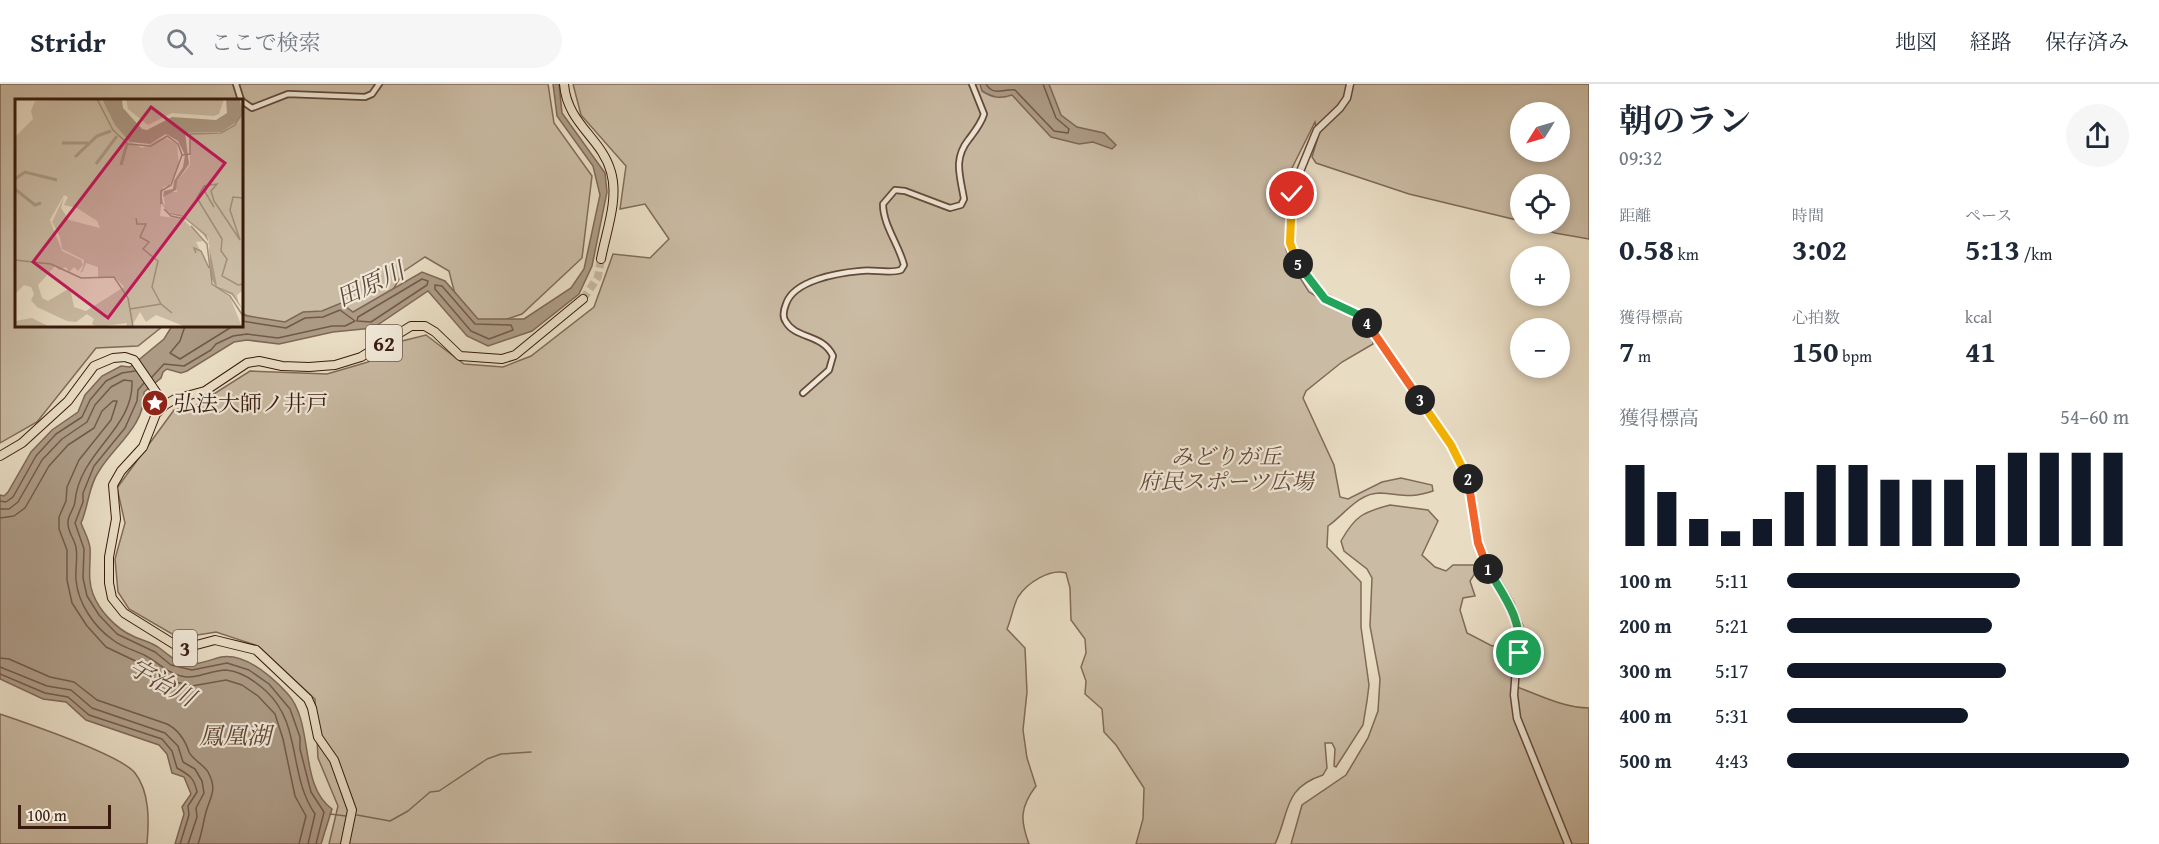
<!DOCTYPE html>
<html lang="ja">
<meta charset="utf-8">
<style>
:root{--surface:#fff;--page:#f6f6f7;--text:#1f2937;--muted:#747a83;--line:#e0e1e3;--accent:#111827}
body{margin:0;font-family:"Gentium Book Plus","Noto Serif JP",serif;background:var(--page);color:var(--text);height:100vh;display:flex;flex-direction:column;font-size:22px;white-space:nowrap}
*{box-sizing:border-box;margin:0}
p{font-size:20px;color:var(--muted)}
.icon{flex:none;width:33px;height:33px;fill:none;stroke:currentColor;stroke-width:2;stroke-linecap:round;stroke-linejoin:round}
.map{position:relative;flex:1;overflow:hidden}
.drawer{display:flex;flex-direction:column;background:var(--surface);width:570px}
.drawer>*{flex:none}
.needle{width:39px;rotate:233deg}
.controls{position:absolute;left:1510px;top:18px;display:grid;gap:12px}
.controls a{display:grid;place-items:center;width:60px;height:60px;border-radius:50%;background:var(--surface);box-shadow:0 3px 9px #0003;font-size:30px}
.scale{position:absolute;left:18px;bottom:15px;width:93px;box-sizing:border-box;padding-left:6px;border:3px solid #381a0d;border-top:0;font-size:16px;line-height:21px;white-space:nowrap;color:#381a0d;-webkit-text-stroke:4px #f0e8d8;paint-order:stroke}
.pin{position:absolute;display:grid;place-items:center;width:51px;height:51px;color:#fff;margin:-26px;border:3px solid #fff;border-radius:50%;box-shadow:0 2px 6px #0007}
.km{position:absolute;width:30px;height:30px;margin:-15px;border-radius:50%;background:#222;color:#fff;font-size:16px;line-height:30px;text-align:center}
.round{display:grid;place-items:center;flex:none;width:63px;height:63px;border-radius:32px;background:var(--page)}
.summary{display:flex;align-items:center;justify-content:space-between;height:102px;padding:0 30px}
h1{font-size:33px;font-weight:700;line-height:45px}
.figures{display:grid;grid-template-columns:repeat(3,1fr);gap:9px;height:102px;padding:6px 30px}
.figures div{display:grid;align-content:center}
.figures b{font-size:30px;font-weight:700}
.figures small{font-size:16px;font-weight:400}
.figures p{font-size:16px}
.chart{height:168px;padding:12px 30px}
.chart p{display:flex;justify-content:space-between}
.chart svg{width:100%;height:108px;margin-top:6px;stroke:var(--accent);stroke-width:6}
ul{padding:0 30px;list-style:none;font-size:20px}
li{display:grid;grid-template-columns:96px 72px 1fr;align-items:center;height:45px}
li i{height:15px;border-radius:8px;background:var(--accent)}
header{display:flex;align-items:center;gap:36px;box-sizing:border-box;height:84px;padding:0 30px;background:var(--surface);border-bottom:2px solid var(--line)}
header strong{font-size:28px}
nav{display:flex;gap:33px;margin-inline-start:auto;font-size:21px}
.search{width:420px;height:54px;background:var(--page);display:flex;align-items:center;gap:15px;box-sizing:border-box;padding:0 21px;border-radius:33px;color:var(--muted);font-size:22px}
main{display:flex;flex:1;min-height:0}
.map>svg:first-child{display:block}
</style>
<header>
<strong>Stridr</strong>
<div class="search"><svg class="icon" aria-label="search" viewBox="0 0 24 24"><circle cx="10" cy="10" r="6"/><path d="M15 15l6 6"/></svg>ここで検索</div>
<nav><a>地図</a><a>経路</a><a>保存済み</a></nav>
</header>
<main>
<div class="map">
<svg width="1589" height="760" viewBox="0 0 1589 760">
<rect width="100%" height="100%" fill="#e8dcc3"/>
<filter id="stains"><feTurbulence type="fractalNoise" baseFrequency=".00333" numOctaves="4"/><feColorMatrix values="0 0 0 0 .2 0 0 0 0 .09 0 0 0 0 .02 0 0 0 .5 -.17"/></filter>
<radialGradient id="worn" r=".72"><stop offset=".6" stop-color="#630" stop-opacity="0"/><stop offset="1" stop-color="#630" stop-opacity=".3"/></radialGradient>
<!-- green -->
<path fill="#cabba4" stroke="#816a58" stroke-width="1.5" fill-rule="evenodd" d="M0,0H548L554,39L592,92L582,174L522,230L490,241C458,228 457,219 449,187L425,173L404,187L382,224L271,245L242,229V16H16V242H163L138,262L96,264L37,338L0,359Z
M573,0H1589V155L1555,149L1528,140H1560V100H1521V137L1409,110L1316,79L1312,73L1318,53L1315,38L1281,106L1286,133V165L1293,183L1309,208L1363,240L1373,256V260L1342,278L1306,307L1303,314L1334,381L1340,413L1348,415L1382,398L1401,394L1432,401L1433,407C1409,415 1402,410 1380,409C1358,409 1344,431 1328,442L1327,463L1361,498V543L1369,601L1367,617L1363,641L1336,683L1334,682L1335,665L1332,659H1325L1327,684L1323,691C1283,704 1290,728 1275,760H1136L1143,735L1144,704L1116,661L1104,648L1102,625L1085,610L1086,597L1081,583L1086,569L1085,555L1071,536L1070,504L1066,489C1050,484 1027,499 1018,513C1013,522 1011,536 1007,545L1025,564L1027,608L1023,646L1027,674L1036,702C1020,723 1020,736 1029,760H329L338,722L318,674L315,615L258,562L216,548L179,554L129,525L118,508L115,475L125,439L117,404L174,326L195,322L250,287L327,290L368,278L398,258L426,251L464,280L503,283L531,272L594,223L613,170L650,174L669,155L645,120L620,125L626,82L581,31ZM1521,28H1560V68H1521Z
M1390,421L1428,426L1438,437L1422,471L1435,483L1446,487L1453,481H1480L1470,497L1475,512L1463,514L1460,526L1467,549L1492,562L1513,558L1512,601C1537,610 1563,624 1589,624V760H1291L1302,721L1346,691L1368,654L1378,627L1380,595L1370,542L1372,494L1367,485L1344,467L1341,457C1355,432 1363,428 1390,421Z
M0,630C26,639 120,670 135,689C150,708 149,738 147,760H0Z"/>
<!-- water -->
<path fill="#ac9a85" stroke="#7e6755" stroke-width="1.5" d="M553,0H559L562,29L605,89L607,108L592,182L579,210L532,247L488,262L467,252L428,207L373,244L333,248L279,260L247,256L234,258L187,287L181,289L167,285L163,288L161,294L144,308C146,341 114,362 99,387C88,403 89,421 81,439C84,447 89,455 90,464C91,479 87,495 93,510C99,526 116,545 133,552C141,556 150,558 158,563C167,569 173,577 185,579C197,582 209,576 221,573C246,569 272,593 287,609C315,639 298,701 332,725L321,760H175L184,730L182,723L191,710L184,693L172,689L167,670L159,661L86,636L66,618L43,615L0,595V411L4,412L8,408L31,368L52,346L78,328L85,311L102,292L121,282L130,283L164,255L172,242H242V231L285,238L303,228L322,227L341,219L353,228L422,188L445,197L478,235H524L571,204L584,185L600,111L593,82L557,32Z
M980,0H1049L1061,31L1077,43L1104,49L1116,61L1112,65L1093,58L1079,60L1051,53L1012,11C1000,15 993,14 982,7Z"/>
<g fill="none" stroke-linecap="round" stroke-linejoin="round">
<!-- shore -->
<path stroke="#725a49" stroke-width="1.5" d="M986,0C993,13 1005,4 1015,6L1054,47L1068,49L1069,45L1056,34L1043,0
M422,195L428,197L427,201L371,238L357,237L358,233Z
M435,201L442,202L475,240L511,241L513,246L489,255L471,247L435,205Z
M185,242L180,257L170,269L180,275L233,242
M152,293L164,280L184,282L211,266L216,260L233,252L247,250L278,254L332,242H345L355,237L340,226L323,233L305,234L286,244L242,237
M144,299L138,306L137,317L125,344L94,382L83,409V418L75,439L84,465L83,494L87,512L99,531L117,550L155,568L171,581L192,586L227,579L249,586L269,600L290,625L300,653V665L311,708L324,728L316,760
M0,417L6,418L13,413L36,372L56,350L82,333L90,316L106,297L122,289L135,287
M0,425H9L18,418L42,376L62,355L87,338L95,321L111,303L124,296L132,297C134,345 80,367 75,417C75,424 68,430 68,438C67,448 75,455 76,464C78,475 75,485 76,496C78,519 94,543 113,556C123,564 135,566 146,572C158,578 166,589 181,592C197,596 210,586 226,586C240,587 255,597 266,607C302,640 288,691 315,730L308,760
M0,434L14,432L25,424L49,382L68,361L94,344L102,327L113,317H117L111,336L79,376L67,403L66,417L59,433V445L67,466V496L72,519L87,542L106,563L146,582L163,595L192,602L226,596L242,601L258,612L275,630L283,655L295,712L306,732L299,760
M0,574L9,575L50,593L74,598L97,616L167,640C179,646 185,656 189,668C192,675 204,681 208,688C218,706 210,713 206,728C203,739 202,749 198,760
M0,583L47,602L71,606L92,624L165,649L178,662L183,678L195,685L202,697L204,709L196,724L197,733L188,760
M0,590L45,609L68,613L89,631L162,655L172,667L177,684C189,691 194,693 197,708L188,722L189,731L180,760"/>
<!-- stream -->
<path stroke="#7e6755" stroke-width="1.5" d="M330,730L346,732
M357,731L390,737L408,727L430,708L439,707L487,675L501,670L531,668"/>
<!-- primary-tunnel -->
<path stroke="#c5b59f" stroke-width="8" stroke-dasharray="8 4" stroke-linecap="butt" d="M583,215L598,193L601,175"/>
<defs>
<path id="minor" d="M236,0L241,16
M242,17L252,24L288,10L365,13L372,10L379,0
M803,309L829,286L833,272C823,250 796,255 786,238C782,233 784,225 786,220C794,196 838,189 860,187C873,185 889,190 901,186L904,181C899,161 883,141 883,120L895,106L905,107L950,124L961,121L964,115C960,91 953,75 969,55C975,47 981,40 984,30L972,0"/>
<path id="tertiary" d="M1350,0L1347,14L1340,24L1317,46L1294,102L1290,130L1291,167L1318,209L1367,237L1451,361L1467,390L1481,470L1510,519L1519,542L1514,611L1517,634L1568,760"/>
<path id="primary" d="M564,0C567,40 602,54 611,88C619,115 606,148 601,175
M0,372L22,359L68,317L94,282L113,274L125,273L134,276L165,321
M345,760L352,726L334,676L318,653L312,624L308,615L256,566L215,556L185,564L177,562L124,529L112,514L109,499V473L116,435L113,401L121,387L143,363L156,330L165,321L175,315L205,307L247,279L259,277L282,282L309,283L335,281L361,273L411,242H425L435,248L460,272L502,275L515,271L583,215"/>
</defs>
<!-- minor casing -->
<use href="#minor" stroke="#644a3a" stroke-width="8"/>
<!-- tertiary casing -->
<use href="#tertiary" stroke="#644a3a" stroke-width="9"/>
<!-- primary casing -->
<use href="#primary" stroke="#381a0d" stroke-width="10"/>
<!-- minor -->
<use href="#minor" stroke="#f0e8d8" stroke-width="4.5"/>
<!-- tertiary -->
<use href="#tertiary" stroke="#f0e8d8" stroke-width="6"/>
<!-- primary -->
<use href="#primary" stroke="#e8dcc3" stroke-width="8"/>
</g>
<g fill="none" stroke-linecap="round" stroke-linejoin="round">
<defs>
<path id="split-1" d="M1488,485C1505,514 1522,534 1519,569"/>
<path id="split-2" d="M1468,395L1478,459L1488,485"/>
<path id="split-3" d="M1420,316L1451,361L1468,395"/>
<path id="split-4" d="M1367,239L1420,316"/>
<path id="split-5" d="M1298,180L1325,215L1359,231L1367,239"/>
<path id="split-6" d="M1292,110L1290,159L1298,180"/>
</defs>
<!-- split-1 casing -->
<use href="#split-1" stroke="#fff" stroke-width="12"/>
<!-- split-2 casing -->
<use href="#split-2" stroke="#fff" stroke-width="12"/>
<!-- split-3 casing -->
<use href="#split-3" stroke="#fff" stroke-width="12"/>
<!-- split-4 casing -->
<use href="#split-4" stroke="#fff" stroke-width="12"/>
<!-- split-5 casing -->
<use href="#split-5" stroke="#fff" stroke-width="12"/>
<!-- split-6 casing -->
<use href="#split-6" stroke="#fff" stroke-width="12"/>
<!-- split-1 -->
<use href="#split-1" stroke="#22a559" stroke-width="8"/>
<!-- split-2 -->
<use href="#split-2" stroke="#f0652b" stroke-width="8"/>
<!-- split-3 -->
<use href="#split-3" stroke="#f5b400" stroke-width="8"/>
<!-- split-4 -->
<use href="#split-4" stroke="#f0652b" stroke-width="8"/>
<!-- split-5 -->
<use href="#split-5" stroke="#22a559" stroke-width="8"/>
<!-- split-6 -->
<use href="#split-6" stroke="#f5b400" stroke-width="8"/>
</g>
<!-- icons -->
<defs>
<symbol id="sight-disc" viewBox="-11 -11 22 22"><circle r="9.5" fill="#8f2418" stroke="#f0e8d8"/><path d="M0-6L1.8-2.2L6-1.7L2.9 1.2L3.7 5.4L0 3.3L-3.7 5.4L-2.9 1.2L-6-1.7L-1.8-2.2Z" fill="#fff"/></symbol>
</defs>
<g fill-rule="evenodd">
<use href="#sight-disc" x="140" y="304" width="30" height="30"/>
</g>
<g text-anchor="middle" dominant-baseline="central" stroke-width="4.5" stroke-linejoin="round" paint-order="stroke">
<!-- shield labels -->
<g fill="#f0e8d8" stroke="#6f584a" stroke-width="1.5">
<rect x="366" y="241" width="36" height="36" rx="4.5"/>
<rect x="173" y="546" width="24" height="36" rx="4.5"/>
</g>
<g font-size="21" font-weight="bold" fill="#381a0d">
<text x="384" y="259">62</text>
<text x="185" y="564">3</text>
</g>
<!-- poi labels -->
<g font-size="22" fill="#381a0d" stroke="#f0e8d8" text-anchor="start">
<text x="174" y="319">弘法大師ノ井戸</text>
</g>
<!-- park labels -->
<g font-size="22" font-style="italic" fill="#644a3a" stroke="#f0e8d8">
<text x="1226" y="372">みどりが丘<tspan x="1226" dy="25">府民スポーツ広場</tspan></text>
</g>
<!-- water labels -->
<g font-size="24" font-style="italic" fill="#614737" stroke="#f0e8d8">
<text transform="translate(370 200) rotate(-25)">田原川</text>
<text transform="translate(162 598) rotate(29)">宇治川</text>
<text x="235" y="651">鳳凰湖</text>
</g>
</g>
<!-- overview -->
<g transform="translate(15 15)">
<rect width="228" height="228" fill="#e8dcc3"/>
<path d="M86,0L115,43L127,49L149,38L162,45L164,67L154,87L148,88L145,117L168,120L189,142L181,143L194,169L196,184L215,198L227,228H171L141,216L131,223L125,213L116,228H111L112,224L82,228L77,225L79,220L72,215L61,223L52,222L22,208L16,201L19,195L16,188L9,186L0,195V38L18,20L16,12L20,2ZM49,96L53,98L49,106L62,109L82,122L85,129L54,121L46,109L49,98L37,123L45,138L47,150L69,161L68,168L65,174L68,172L71,164L83,168V179L99,177L109,188L71,212L59,208L55,189L33,202L27,199L23,186L40,167L44,171L51,168L54,173L59,168L63,172L68,166L66,161L47,152L35,121ZM111,0H209L204,15L199,17L157,14L133,26L113,10ZM228,13V191L222,196L224,206L217,195L200,185L193,137L169,117L157,115L150,108L149,98L153,93H162L160,85L175,66V35H205L223,24ZM17,219L35,228H0V222Z" fill="#cabba4" fill-rule="evenodd"/>
<path d="M87,0H107L108,9L127,30L132,31L157,18L201,21L212,14L211,0H225L227,13L222,23L206,33L170,34L174,65L162,82L161,91L148,98V105L155,114L166,116L169,117L192,136L202,187L218,194L228,211L217,196L201,188L196,179L194,144L189,136L168,118L155,115L147,105L149,92L158,90L159,82L168,68L170,56L163,42L151,35L135,45L115,43L100,26Z" fill="#ac9a85"/>
<path fill="none" stroke="#ac9a85" stroke-width="3" d="M47,44H73M60,58L82,37L96,32M81,65L102,37M106,66L112,45M0,80L10,73L42,81M0,90L20,106L26,104"/>
<path fill="none" stroke="#a28e7a" stroke-width="1.5" d="M82,0L98,31L113,45L136,47L152,37L163,45L167,56M167,56L175,55V35L206,34L220,26L227,15V0M192,87L190,93L199,108M228,99L218,98L215,111L225,141L199,102L196,92L202,85L189,87L182,99L207,140L206,152L212,160L207,177L223,186L228,185M146,105V92L156,86L167,56M149,110L156,117L170,120M121,119L122,125H131L125,138L134,143L128,150L143,162L137,188L146,205L157,214M176,127L192,145L197,185L215,197L228,217M181,154L179,149L186,152L194,169M0,161L36,165L66,179L99,178L113,199L118,228M115,210L146,205"/>
<path fill="#c2185b" fill-opacity="0.15" stroke="#c2185b" stroke-width="3" d="M136,8L210,64L93,219L18,163Z"/>
<rect width="228" height="228" fill="none" stroke="#381a0d" stroke-width="3"/>
</g>
<rect width="100%" height="100%" filter="url(#stains)"/>
<rect width="100%" height="100%" fill="url(#worn)"/>
</svg>
<div class="controls">
<a><svg class="needle" viewBox="-14 -14 28 28"><path d="M0-13l5 13h-10z" fill="#e53935"/><path d="M0 13l5-13h-10z" fill="#747a83"/></svg></a>
<a><svg class="icon" aria-label="locate" viewBox="0 0 24 24"><circle cx="12" cy="12" r="6"/><path d="M12 2v4M12 18v4M2 12h4M18 12h4"/></svg></a>
<a>+</a>
<a>−</a>
</div>
<div class="scale">100 m</div>
<div class="pin" style="left:1519px;top:569px;background:#1e9e55"><svg class="icon" aria-label="arrive" viewBox="0 0 24 24"><path d="M6 21V4h12l-3 4 3 4H6"/></svg></div>
<div class="pin" style="left:1292px;top:110px;background:#d93025"><svg class="icon" aria-label="check" viewBox="0 0 24 24"><path d="M5 12l5 5 9-10"/></svg></div>
<b class="km" style="left:1488px;top:485px">1</b>
<b class="km" style="left:1468px;top:395px">2</b>
<b class="km" style="left:1420px;top:316px">3</b>
<b class="km" style="left:1367px;top:239px">4</b>
<b class="km" style="left:1298px;top:180px">5</b>
</div>
<section class="drawer">
<div class="summary"><div><h1>朝のラン</h1><p>09:32</p></div><a class="round"><svg class="icon" aria-label="share" viewBox="0 0 24 24"><path d="M12 15V3M7 8l5-5 5 5M5 13v7h14v-7"/></svg></a></div>
<div class="figures">
<div><p>距離</p><b>0.58<small> km</small></b></div>
<div><p>時間</p><b>3:02</b></div>
<div><p>ペース</p><b>5:13<small> /km</small></b></div>
</div>
<div class="figures">
<div><p>獲得標高</p><b>7<small> m</small></b></div>
<div><p>心拍数</p><b>150<small> bpm</small></b></div>
<div><p>kcal</p><b>41</b></div>
</div>
<div class="chart"><p><span>獲得標高</span>54–60 m</p>
<svg viewBox="0 0 160 44" preserveAspectRatio="none"><path d="M5 44V11M15 44V22M25 44V33M35 44V38M45 44V33M55 44V22M65 44V11M75 44V11M85 44V17M95 44V17M105 44V17M115 44V11M125 44V6M135 44V6M145 44V6M155 44V6"/></svg>
</div>
<ul>
<li><b>100 m</b>5:11<i style="width:68%"></i></li>
<li><b>200 m</b>5:21<i style="width:60%"></i></li>
<li><b>300 m</b>5:17<i style="width:64%"></i></li>
<li><b>400 m</b>5:31<i style="width:53%"></i></li>
<li><b>500 m</b>4:43<i style="width:100%"></i></li>
</ul>
</section>
</main>
